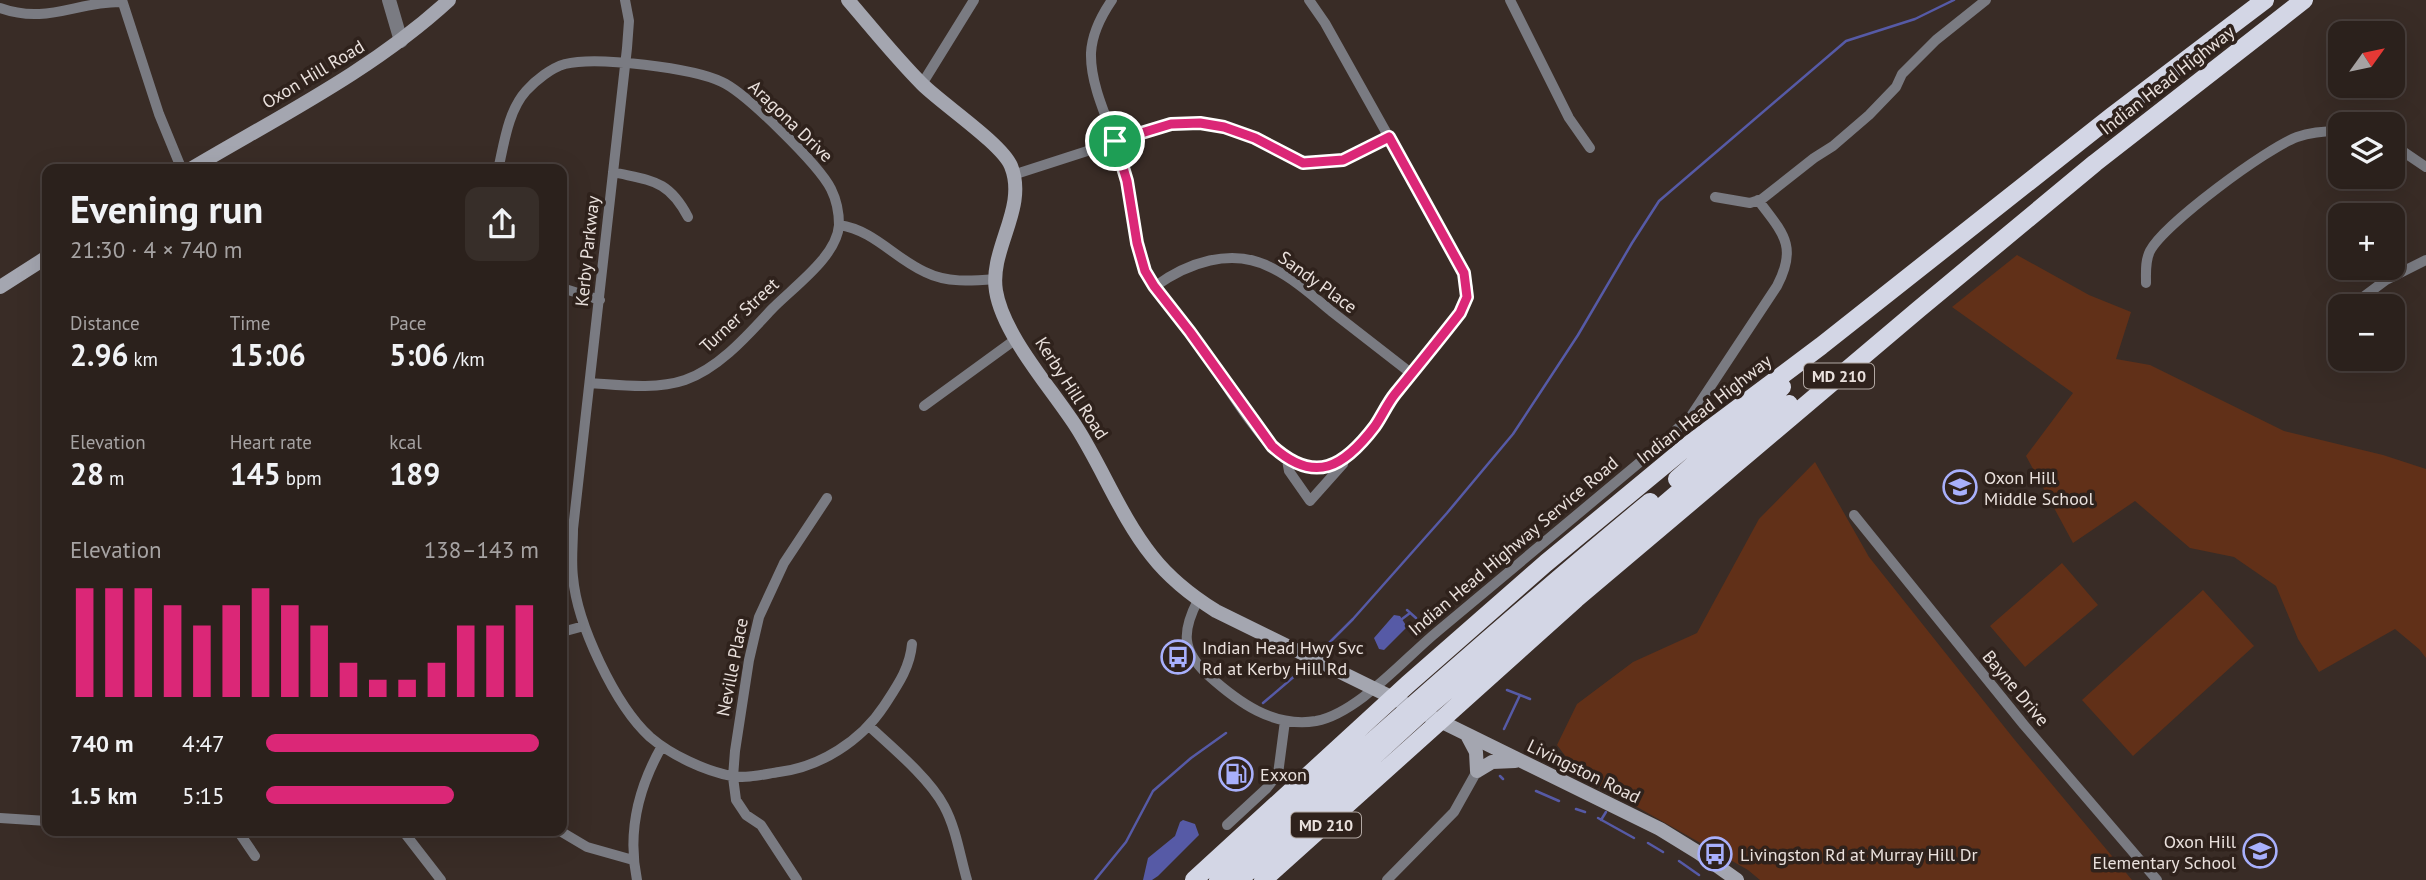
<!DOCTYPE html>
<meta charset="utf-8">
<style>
:root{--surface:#2b211c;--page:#372e29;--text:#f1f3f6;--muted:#a6a3a3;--line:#473e3b;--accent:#db2777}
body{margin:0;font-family:"PT Sans",sans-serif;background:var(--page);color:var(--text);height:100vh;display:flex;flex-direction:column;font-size:26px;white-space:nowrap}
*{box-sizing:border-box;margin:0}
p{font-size:23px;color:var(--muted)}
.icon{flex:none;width:38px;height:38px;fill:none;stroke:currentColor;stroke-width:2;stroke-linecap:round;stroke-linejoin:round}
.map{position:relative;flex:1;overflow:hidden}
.drawer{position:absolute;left:42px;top:164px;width:525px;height:672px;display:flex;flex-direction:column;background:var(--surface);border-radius:14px;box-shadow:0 7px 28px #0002,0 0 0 2px var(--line)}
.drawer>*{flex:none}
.needle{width:46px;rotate:57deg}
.fabs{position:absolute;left:2328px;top:21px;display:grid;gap:14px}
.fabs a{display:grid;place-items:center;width:77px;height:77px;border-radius:14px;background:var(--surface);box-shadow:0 7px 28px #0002,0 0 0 2px var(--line);font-size:35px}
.pin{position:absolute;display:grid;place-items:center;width:60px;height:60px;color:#fff;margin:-30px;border:4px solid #fff;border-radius:50%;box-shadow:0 2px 7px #0007}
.round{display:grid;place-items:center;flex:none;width:74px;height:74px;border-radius:14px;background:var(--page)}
.summary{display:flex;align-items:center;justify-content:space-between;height:119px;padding:0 28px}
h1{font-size:38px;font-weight:700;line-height:52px}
.metrics{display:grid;grid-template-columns:repeat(3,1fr);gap:10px;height:119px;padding:7px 28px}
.metrics div{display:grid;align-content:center}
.metrics b{font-size:30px;font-weight:700}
.metrics small{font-size:19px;font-weight:400}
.metrics p{font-size:19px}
.chart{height:196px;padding:14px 28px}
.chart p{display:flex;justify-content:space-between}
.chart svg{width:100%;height:126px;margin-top:7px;stroke:var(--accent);stroke-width:6}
ul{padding:0 28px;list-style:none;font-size:23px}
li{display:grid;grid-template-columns:112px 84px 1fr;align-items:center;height:52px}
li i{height:18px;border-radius:9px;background:var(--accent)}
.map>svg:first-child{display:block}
</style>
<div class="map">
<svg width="2426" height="880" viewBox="0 0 2426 880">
<rect width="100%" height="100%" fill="#392c26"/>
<!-- green -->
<path fill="#613018" d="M2017,255L2089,295L2131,312L2116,359L2150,365L2284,431L2383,455L2426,469V658L2419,649L2395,629L2319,672L2298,639L2276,586L2234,557L2190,548L2135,501L2073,543L2026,456L2073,393L1952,307Z
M1815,462L1869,557L2014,739L2132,880H1760L1748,870L1579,774L1557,745L1577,704L1633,662L1697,633L1759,519Z
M2062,563L2098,605L2025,667L1990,626Z
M2203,590L2254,646L2133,756L2082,700Z"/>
<!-- water -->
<path fill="#565aa6" d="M1394,615L1400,616L1407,627L1384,650L1379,649L1374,638Z
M1183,820L1195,824L1199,835L1158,876L1152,880H1143L1148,858L1175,836L1180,822Z"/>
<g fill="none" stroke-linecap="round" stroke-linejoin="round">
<!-- stream -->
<path stroke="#565aa6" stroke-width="2.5" d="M1407,610L1416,618
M1402,619L1410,613
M1318,654L1353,619L1447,513L1513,434L1578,335L1632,243L1659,201L1846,41L1915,19L1954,0
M1507,690L1530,699
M1263,703L1311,662
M1504,729L1520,695
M1500,776L1503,779
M1536,791L1559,801
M1576,809L1585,812
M1598,818L1634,838
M1601,820L1606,812
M1648,843L1663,852
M1679,861L1699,875
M1095,880L1126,842L1153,791L1191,758L1226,733"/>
<!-- minor -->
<path stroke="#7a7b82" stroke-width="10" d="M122,0L159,114L182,170
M625,0L629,21L627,48L573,529C573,544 571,561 573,577C577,624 615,705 650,737C671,755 705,771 732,776C746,779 765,774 779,772C820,767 861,741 884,706C897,686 910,668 912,644
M1112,0C1101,16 1092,33 1091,53C1090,91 1115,133 1125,170C1133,202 1131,237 1144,268C1154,292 1175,311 1191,332C1214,364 1258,444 1290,462C1304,469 1322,468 1336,463C1362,454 1379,415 1394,395C1415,367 1439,341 1460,313L1466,301L1468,288L1461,266L1325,23L1309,0
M1510,0L1569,118L1590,148
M0,8C47,25 77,1 122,2
M922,84L974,0
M2392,144L2426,167
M498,170C504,144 508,111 526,91C536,80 551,68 565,64C597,56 693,68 722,82C746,93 819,165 831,189C836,199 839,213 839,225C837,257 792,288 771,310C747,336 719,368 685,380C656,390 620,385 590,383
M613,172C651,181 668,179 688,217
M1013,175L1171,124L1200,123L1224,127L1255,138L1303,163L1343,161L1389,137
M1715,197L1750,203L1762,199L1814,158L1833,146L1869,115L1896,87L1902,74L1936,40L1986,0
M839,225C874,230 894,258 925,272C947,283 971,281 995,279
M2146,283C2146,272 2145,261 2150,251C2164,224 2267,148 2297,137C2311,132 2326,131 2340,131
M1154,287C1187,263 1231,247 1270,267C1293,278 1312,295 1331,311C1358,332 1385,353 1412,374
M562,288L600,300
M2351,306L2386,280L2426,260
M924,406L1016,339
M1287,460L1289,471L1310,501L1343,464L1344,460
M1854,515L2024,725L2157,880
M1198,600C1182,631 1181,650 1208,675C1238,702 1273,728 1316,721C1358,713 1405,658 1438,631C1512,570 1585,508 1658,447L1691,416L1777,286C1798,246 1783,233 1758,200
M562,632L584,626
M869,726C893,748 930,779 944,806C956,828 960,856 967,880
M0,818L47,821
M1227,825L1267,788L1278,774L1285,721
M238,831L255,856
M403,831L441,880
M560,831L587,847L633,860
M637,880C627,832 638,788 662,746
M797,880L761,825L746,815L736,800L733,777L735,751L749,660L759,617L784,563L827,498
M1387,880L1454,812L1477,771"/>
<!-- tertiary -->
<path stroke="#7a7b82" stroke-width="14" d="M389,0L401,41"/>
<!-- secondary -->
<path stroke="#a4a6b0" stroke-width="14" d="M848,0C872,28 896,58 922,84C942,104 1002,144 1011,166C1028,208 989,249 996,291C1003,335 1052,389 1077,428C1103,469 1121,517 1152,556C1170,579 1192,596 1216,611L1660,829L1699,853L1737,880
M189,170C278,117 373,70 449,0
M0,287L47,257
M1467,735L1476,752L1477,771
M1477,771L1492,762L1515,761"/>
<!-- trunk -->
<path stroke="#d3d6e5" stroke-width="18" d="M1677,479L1782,387
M1194,880L1408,684L1546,563L1690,444L1821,346L2112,116L2265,0
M1218,880C1360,751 1502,624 1650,502
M1239,880L1421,713L1681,490L1789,404
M1263,880L1576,599L1919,309L2095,163L2304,0"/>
</g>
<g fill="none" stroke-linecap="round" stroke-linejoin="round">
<defs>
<path id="route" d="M1200,123L1224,127L1255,138L1303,163L1343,160L1389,137L1464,273L1467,297L1460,313C1439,340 1417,367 1395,394C1387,404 1382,416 1375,426C1344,467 1315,485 1272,446L1190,332L1154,286L1145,271L1137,243L1127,181L1115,141L1171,124Z"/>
</defs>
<!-- route casing -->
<use href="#route" stroke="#fff" stroke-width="14"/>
<!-- route -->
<use href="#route" stroke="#db2777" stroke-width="9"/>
</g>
<!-- icons -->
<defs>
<symbol id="school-ring" viewBox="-11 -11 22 22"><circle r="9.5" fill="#2f221c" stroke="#a8b0fc" stroke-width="1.5"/><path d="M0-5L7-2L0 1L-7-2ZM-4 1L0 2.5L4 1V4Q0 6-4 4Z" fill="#a8b0fc"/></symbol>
<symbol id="bus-ring" viewBox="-11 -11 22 22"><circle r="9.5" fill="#2f221c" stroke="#a8b0fc" stroke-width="1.5"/><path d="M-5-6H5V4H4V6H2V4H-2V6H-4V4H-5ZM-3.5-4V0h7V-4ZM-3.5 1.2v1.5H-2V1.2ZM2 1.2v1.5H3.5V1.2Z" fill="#a8b0fc"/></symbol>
<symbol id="fuel-ring" viewBox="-11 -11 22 22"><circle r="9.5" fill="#2f221c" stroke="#a8b0fc" stroke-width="1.5"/><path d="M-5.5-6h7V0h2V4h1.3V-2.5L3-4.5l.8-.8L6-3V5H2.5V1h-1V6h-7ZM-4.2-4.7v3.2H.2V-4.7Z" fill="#a8b0fc"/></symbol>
</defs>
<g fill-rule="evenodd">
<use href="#school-ring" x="1941" y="468" width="38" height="38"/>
<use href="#bus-ring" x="1159" y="638" width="38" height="38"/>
<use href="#fuel-ring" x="1217" y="755" width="38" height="38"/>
<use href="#school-ring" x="2241" y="832" width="38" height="38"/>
<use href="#bus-ring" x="1696" y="835" width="38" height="38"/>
</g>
<g text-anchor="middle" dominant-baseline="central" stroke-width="7" stroke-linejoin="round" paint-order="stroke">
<!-- shield labels -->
<g fill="#2f221c" stroke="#b2a8a3" stroke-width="2">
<rect x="1804" y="363.5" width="70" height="25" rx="5"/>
<rect x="1291" y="812.5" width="70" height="25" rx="5"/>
</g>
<g font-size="16" font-weight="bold" fill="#eae1dd">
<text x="1839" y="376">MD 210</text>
<text x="1326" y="825">MD 210</text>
</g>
<!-- street labels -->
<g font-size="18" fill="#eae1dd" stroke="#2f221c">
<text transform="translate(313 74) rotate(-31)">Oxon Hill Road</text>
<text transform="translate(2167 80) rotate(-38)">Indian Head Highway</text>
<text transform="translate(791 121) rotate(44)">Aragona Drive</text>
<text transform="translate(587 251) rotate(-84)">Kerby Parkway</text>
<text transform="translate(1318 282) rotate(36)">Sandy Place</text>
<text transform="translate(739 315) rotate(-43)">Turner Street</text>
<text transform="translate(1072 388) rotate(57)">Kerby Hill Road</text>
<text transform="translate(1704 409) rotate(-38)">Indian Head Highway</text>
<text transform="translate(1513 546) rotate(-40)">Indian Head Highway Service Road</text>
<text transform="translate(732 667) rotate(-79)">Neville Place</text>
<text transform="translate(2016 688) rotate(50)">Bayne Drive</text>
<text transform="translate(1584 771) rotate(26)">Livingston Road</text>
</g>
<!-- poi labels -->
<g font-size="18" fill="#eae1dd" stroke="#2f221c" text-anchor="start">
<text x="1984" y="477">Oxon Hill<tspan x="1984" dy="21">Middle School</tspan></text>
<text x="1202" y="647">Indian Head Hwy Svc<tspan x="1202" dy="21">Rd at Kerby Hill Rd</tspan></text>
<text x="1260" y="774">Exxon</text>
<text x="2236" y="841" text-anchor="end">Oxon Hill<tspan x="2236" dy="21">Elementary School</tspan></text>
<text x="1740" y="854">Livingston Rd at Murray Hill Dr</text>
</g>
</g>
</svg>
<div class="fabs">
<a><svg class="needle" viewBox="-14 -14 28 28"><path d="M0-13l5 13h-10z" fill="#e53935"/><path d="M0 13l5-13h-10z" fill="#a6a3a3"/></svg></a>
<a><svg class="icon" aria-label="layers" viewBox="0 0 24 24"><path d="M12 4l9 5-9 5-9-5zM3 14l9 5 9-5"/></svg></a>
<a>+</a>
<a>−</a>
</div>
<div class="pin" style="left:1115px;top:141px;background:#1e9e55"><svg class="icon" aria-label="arrive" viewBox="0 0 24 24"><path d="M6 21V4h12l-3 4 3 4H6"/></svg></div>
<section class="drawer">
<div class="summary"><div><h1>Evening run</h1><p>21:30 · 4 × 740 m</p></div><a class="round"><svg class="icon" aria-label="share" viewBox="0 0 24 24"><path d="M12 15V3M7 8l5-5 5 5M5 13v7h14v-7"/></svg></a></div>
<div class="metrics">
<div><p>Distance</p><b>2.96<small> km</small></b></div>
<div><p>Time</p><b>15:06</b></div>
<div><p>Pace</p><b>5:06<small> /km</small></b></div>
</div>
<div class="metrics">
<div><p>Elevation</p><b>28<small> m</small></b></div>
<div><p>Heart rate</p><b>145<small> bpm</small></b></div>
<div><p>kcal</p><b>189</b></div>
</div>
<div class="chart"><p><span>Elevation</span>138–143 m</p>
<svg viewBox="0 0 160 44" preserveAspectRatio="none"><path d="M5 44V6M15 44V6M25 44V6M35 44V12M45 44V19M55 44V12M65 44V6M75 44V12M85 44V19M95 44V32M105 44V38M115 44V38M125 44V32M135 44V19M145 44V19M155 44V12"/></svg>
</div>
<ul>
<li><b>740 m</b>4:47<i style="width:100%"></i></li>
<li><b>1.5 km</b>5:15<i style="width:69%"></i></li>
</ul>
</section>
</div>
